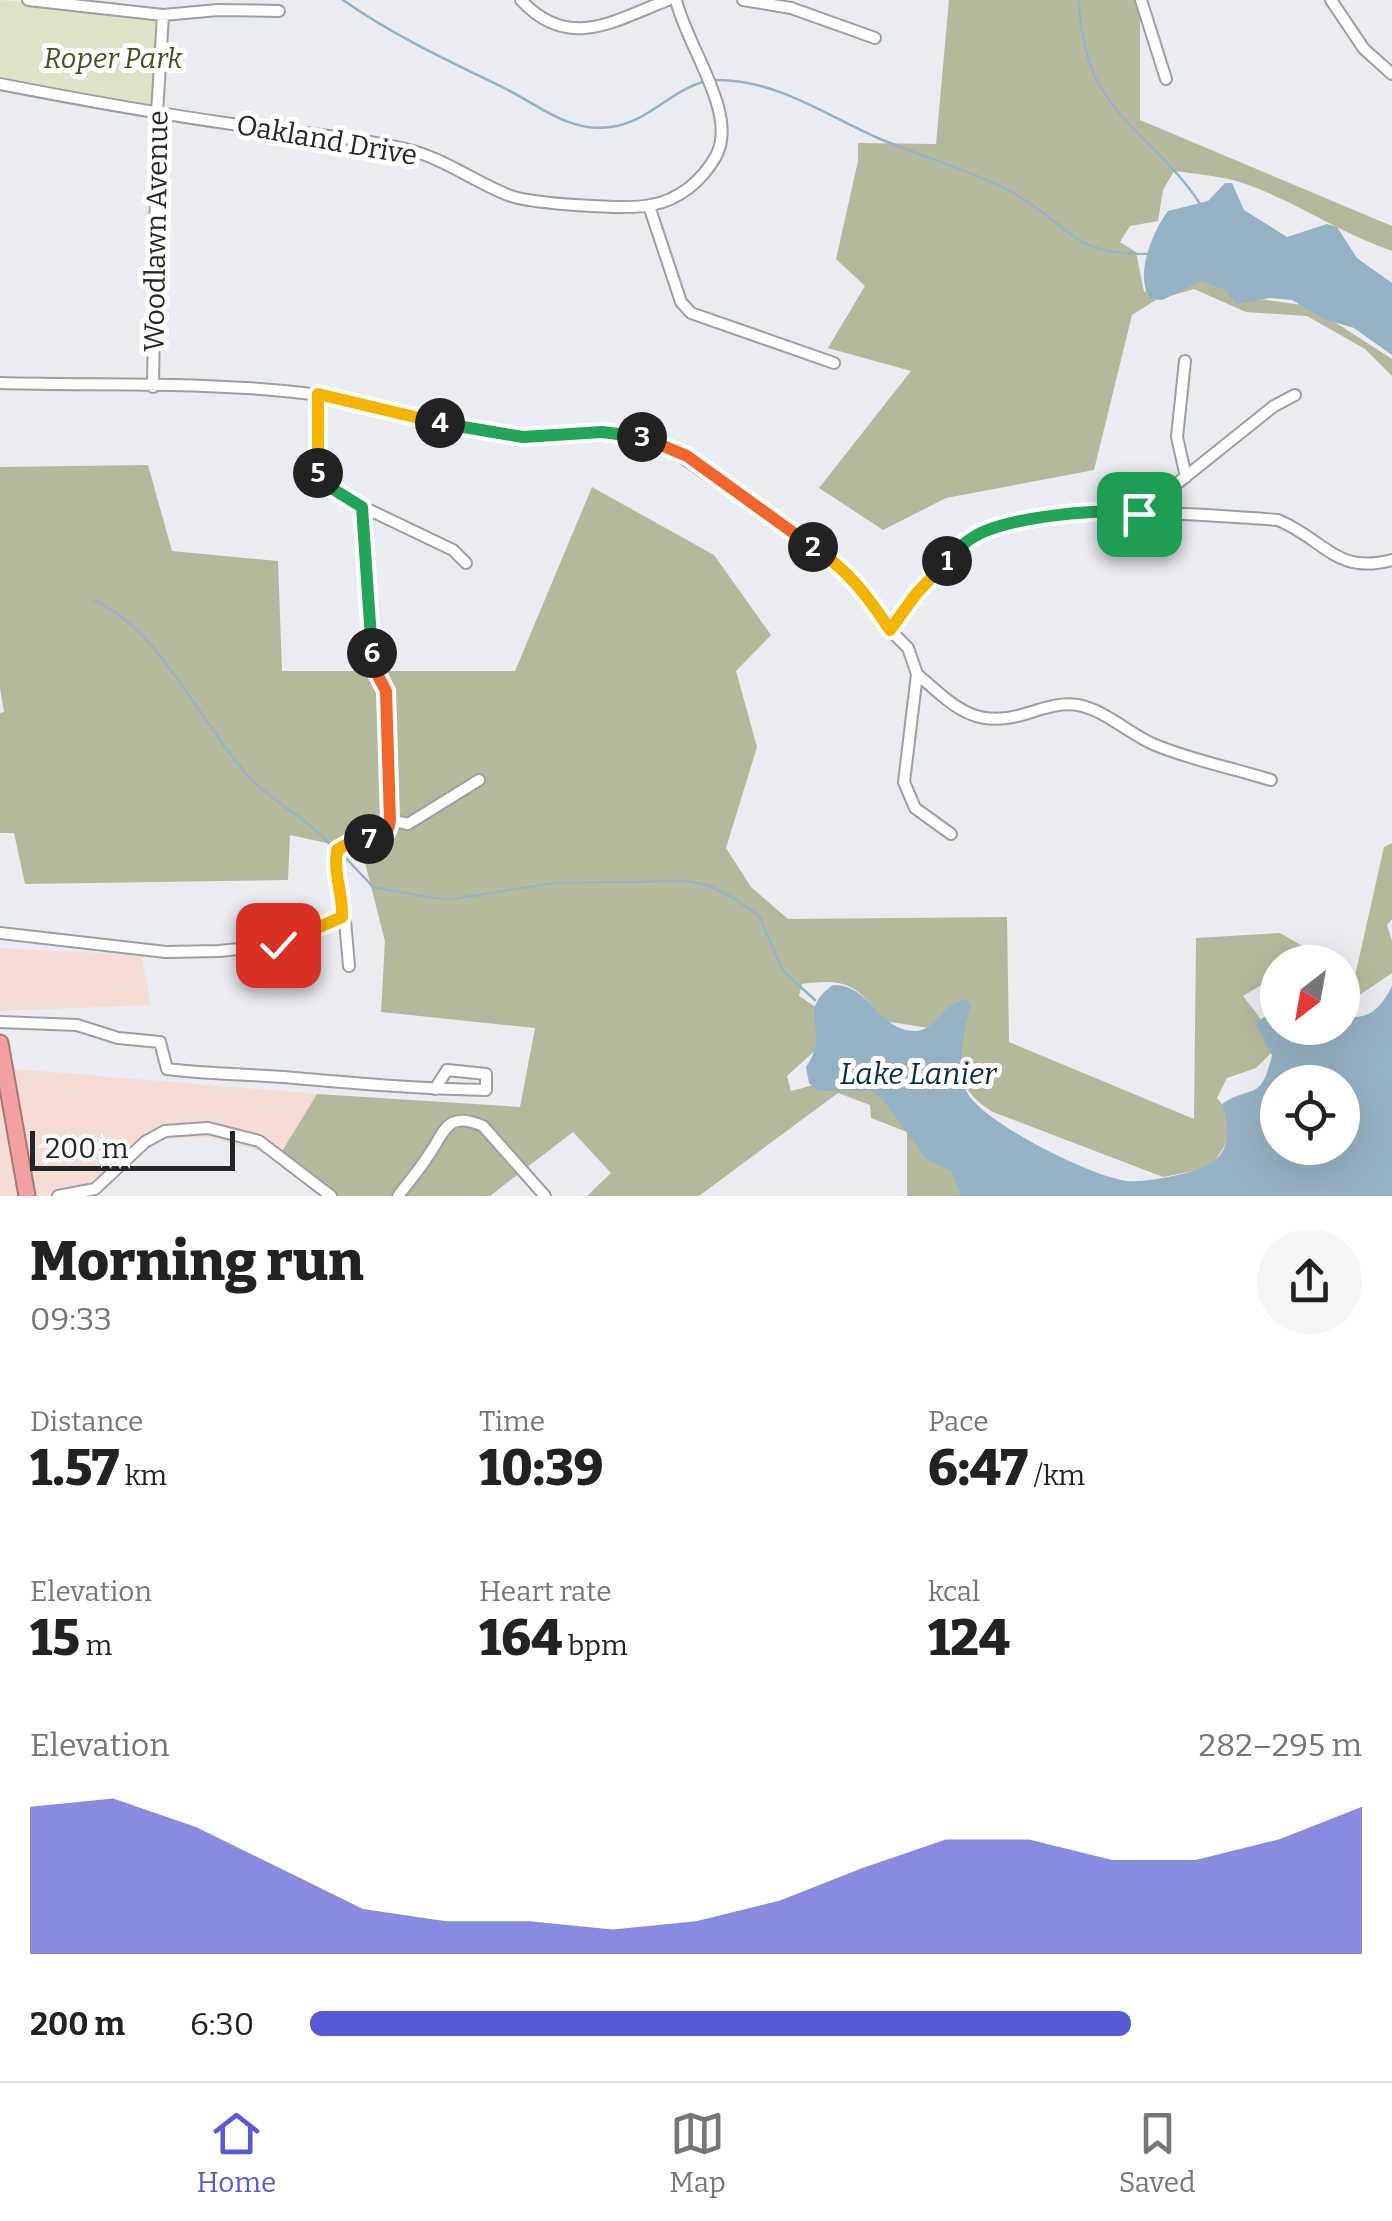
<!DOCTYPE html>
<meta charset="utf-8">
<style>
:root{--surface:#fff;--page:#f6f6f6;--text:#222;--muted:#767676;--line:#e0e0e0;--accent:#565bd3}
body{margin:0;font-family:Bitter,serif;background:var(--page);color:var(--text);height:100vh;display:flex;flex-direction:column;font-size:38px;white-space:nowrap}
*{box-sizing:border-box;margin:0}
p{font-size:32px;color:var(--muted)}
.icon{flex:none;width:55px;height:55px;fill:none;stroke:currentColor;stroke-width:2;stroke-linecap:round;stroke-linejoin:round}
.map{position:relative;height:1196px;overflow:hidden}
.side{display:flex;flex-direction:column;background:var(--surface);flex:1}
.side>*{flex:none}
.needle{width:65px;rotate:211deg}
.buttons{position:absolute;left:1260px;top:945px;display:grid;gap:20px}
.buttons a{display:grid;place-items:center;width:100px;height:100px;border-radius:50%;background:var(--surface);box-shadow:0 10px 40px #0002;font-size:50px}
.scale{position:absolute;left:30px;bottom:25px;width:205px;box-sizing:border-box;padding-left:10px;border:5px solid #252627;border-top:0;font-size:28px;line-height:35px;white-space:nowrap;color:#252627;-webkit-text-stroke:8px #fff;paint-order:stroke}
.pin{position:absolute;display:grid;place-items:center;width:85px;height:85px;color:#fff;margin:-42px;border-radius:20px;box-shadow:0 5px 15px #0006}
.km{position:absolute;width:50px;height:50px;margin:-25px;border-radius:50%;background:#222;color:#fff;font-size:28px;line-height:50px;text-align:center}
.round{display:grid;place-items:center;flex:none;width:105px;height:105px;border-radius:52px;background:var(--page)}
.head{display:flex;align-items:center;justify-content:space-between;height:170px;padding:0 30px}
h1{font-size:55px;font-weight:800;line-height:75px}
.metrics{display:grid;grid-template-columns:repeat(3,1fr);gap:15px;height:170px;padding:10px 30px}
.metrics div{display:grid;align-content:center}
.metrics b{font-size:50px;font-weight:800}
.metrics small{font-size:28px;font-weight:400}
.metrics p{font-size:28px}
.chart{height:280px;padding:20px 30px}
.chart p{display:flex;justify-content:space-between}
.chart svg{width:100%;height:180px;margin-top:10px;fill:var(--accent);opacity:.7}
ul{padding:0 30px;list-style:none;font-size:32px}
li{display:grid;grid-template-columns:160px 120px 1fr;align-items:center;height:75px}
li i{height:25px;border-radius:12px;background:var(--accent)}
.menu{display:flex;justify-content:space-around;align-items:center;height:140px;border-top:2px solid var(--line);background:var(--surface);font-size:28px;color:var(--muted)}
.menu a{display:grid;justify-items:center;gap:5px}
.menu .active{color:var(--accent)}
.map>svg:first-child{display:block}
</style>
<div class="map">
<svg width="1392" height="1196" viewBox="0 0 1392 1196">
<rect width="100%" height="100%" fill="#eaecf1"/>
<!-- commercial -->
<path fill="#f6dcd6" d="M0,948L141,955L151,1005L0,1011Z
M0,1039L4,1068L317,1094L279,1156L206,1137L141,1140L92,1189L57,1196H0Z"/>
<!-- green -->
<path fill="#dfe2c7" d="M0,0L170,17L153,113L0,84Z"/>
<!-- forest -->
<path fill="#b5b99b" d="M949,0H1140V120L1392,226V251C1340,233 1295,201 1243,183C1221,176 1197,174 1174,171L1163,190L1158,221L1130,226L1120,242L1136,252L1144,292L1178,279H1222L1236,296L1310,306L1392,359V376L1365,349L1307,316L1246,312L1194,289L1156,300L1132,315L1094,470L946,498L883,530L819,488L911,371L828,348L865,286L836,259L858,161V143L936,144Z
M148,465L172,551L278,561L282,671H515L592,487L714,555L771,635L736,671L757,747L726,848L751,887L788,919L1007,917L1009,1042L1194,1119L1196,938L1280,933L1330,962H1278L1277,983L1263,984L1243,996L1260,1018L1272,1052L1256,1068L1227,1078L1217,1098C1242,1126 1229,1140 1210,1168L1163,1177L993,1112C961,1093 952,1065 942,1030L884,1021C857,985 847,978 802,984L799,996L825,1013L831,1036L787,1076L791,1091C814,1086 832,1076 856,1074L916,1124L971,1196H907V1132L871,1118L870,1105L838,1093L699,1196H587L611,1173L573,1132L490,1196H333L279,1156L317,1094L520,1107L535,1028L381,1012L385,941L364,859L345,847L290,835L288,880L25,884L14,833H0V713L4,712L0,688V467Z
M1392,843V919L1387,925L1392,941V973L1358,996L1343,998V970L1355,976L1384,847Z"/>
<!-- water -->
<path fill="#95b2c4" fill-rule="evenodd" d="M1225,183H1232L1244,210L1287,237L1327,224L1337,227L1357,258L1392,283V355L1354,328L1324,319L1292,300L1270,298L1237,304L1225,290L1202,281L1162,300L1150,298C1134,275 1153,231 1168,211L1208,201Z
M833,985C870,984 878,1030 914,1031C936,1032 942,1001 967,1000L971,1004C965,1028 954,1071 968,1094C986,1124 1092,1177 1127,1181C1143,1182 1158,1179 1173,1176C1219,1168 1237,1151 1222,1104C1252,1084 1261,1103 1272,1055L1256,1026L1261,1019L1277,1010L1278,1028H1342L1343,1016C1369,1021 1381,1008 1392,986V1196H961L951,1171L926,1159L883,1100L872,1091H818L809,1083L806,1067C833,1028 793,1014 833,985ZM1278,1082H1342V1148H1278Z"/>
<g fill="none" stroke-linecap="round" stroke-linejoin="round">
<!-- stream -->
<path stroke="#95b2c4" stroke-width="2.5" d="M343,0C394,36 449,61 504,88C539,105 569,133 611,127C649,122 669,91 706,81
M1078,0C1081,26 1084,52 1095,77C1119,126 1171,157 1200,204
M714,80C776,79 823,114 878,138C922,157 971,170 1013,193C1076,228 1065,253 1148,254
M94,600C162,631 200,724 250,778C275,804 308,818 332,847
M343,855L373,887L433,898L453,899L554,883L687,881L707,885L734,898L759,916L783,971L815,1000"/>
<defs>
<path id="minor" d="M28,0L163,15L218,10L279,11
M521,0C569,52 615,20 668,0
M743,0L791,8L875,38
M1141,0L1166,79
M1331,0L1364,49L1392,74
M0,84C77,99 154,113 232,124C289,132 348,136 405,149C442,157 473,181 508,195C529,204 629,210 651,205C679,200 702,181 716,156C739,114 686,45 676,0
M649,206L681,302L691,313L834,363
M1185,361L1177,437L1186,477
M0,383C103,386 209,381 312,394C382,403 450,430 521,436C567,440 610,429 657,440L839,565L861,586L890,630L908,648L917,674L904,782L915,808L951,834
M153,387L157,113L163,15
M318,394L315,461L320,481L363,507L453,550L466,563
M1139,514L1274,406L1295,395
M890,630C910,601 946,549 979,534C1050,501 1200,514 1278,520C1326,540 1335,575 1392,560
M917,674C953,705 974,730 1025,714C1042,709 1060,702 1078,705C1105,710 1128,733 1153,744C1190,760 1233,768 1271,780
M390,820L408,824L479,780
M0,933L166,952L219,951L278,945L342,917
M349,966L343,898L334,872L337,850C356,835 385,848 390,820L385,691L373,665L363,507
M0,1022L77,1025L118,1038L160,1042L167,1069C206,1074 245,1074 284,1077C351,1083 419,1089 486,1090V1074L447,1070L435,1089
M58,1196L95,1189L145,1142L165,1131L208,1128L259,1141L331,1196
M398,1196C408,1183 419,1170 428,1156C445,1132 446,1110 483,1126L545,1196"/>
<path id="highway" d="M0,1043L27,1196"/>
</defs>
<!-- minor casing -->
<use href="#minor" stroke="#9c9fa3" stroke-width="14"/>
<!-- highway casing -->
<use href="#highway" stroke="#aa7676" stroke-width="19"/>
<!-- minor -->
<use href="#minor" stroke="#fff" stroke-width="10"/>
<!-- highway -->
<use href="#highway" stroke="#f2a1a0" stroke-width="15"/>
</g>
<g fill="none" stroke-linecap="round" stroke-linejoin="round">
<defs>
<path id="split-1" d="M947,561C956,551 965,541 977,535C1011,517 1102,507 1139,514"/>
<path id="split-2" d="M813,547C848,570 867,595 890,630L916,594L947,561"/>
<path id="split-3" d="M642,437L687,456L813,547"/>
<path id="split-4" d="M440,423L523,437L602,432L642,437"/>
<path id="split-5" d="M318,473V394L440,423"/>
<path id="split-6" d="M318,473L320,481L362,507L372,653"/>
<path id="split-7" d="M369,839C384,838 388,835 390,820L386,691L373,666L372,653"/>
<path id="split-8" d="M278,945L342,917C343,893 333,874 337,850L354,840L369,839"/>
</defs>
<!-- split-1 casing -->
<use href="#split-1" stroke="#fff" stroke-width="20"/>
<!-- split-2 casing -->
<use href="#split-2" stroke="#fff" stroke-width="20"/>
<!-- split-3 casing -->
<use href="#split-3" stroke="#fff" stroke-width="20"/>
<!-- split-4 casing -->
<use href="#split-4" stroke="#fff" stroke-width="20"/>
<!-- split-5 casing -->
<use href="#split-5" stroke="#fff" stroke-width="20"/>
<!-- split-6 casing -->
<use href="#split-6" stroke="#fff" stroke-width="20"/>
<!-- split-7 casing -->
<use href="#split-7" stroke="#fff" stroke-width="20"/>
<!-- split-8 casing -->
<use href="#split-8" stroke="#fff" stroke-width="20"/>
<!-- split-1 -->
<use href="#split-1" stroke="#22a559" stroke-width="12"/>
<!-- split-2 -->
<use href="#split-2" stroke="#f5b400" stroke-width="12"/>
<!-- split-3 -->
<use href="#split-3" stroke="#f0652b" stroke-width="12"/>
<!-- split-4 -->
<use href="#split-4" stroke="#22a559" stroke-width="12"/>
<!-- split-5 -->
<use href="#split-5" stroke="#f5b400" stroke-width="12"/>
<!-- split-6 -->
<use href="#split-6" stroke="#22a559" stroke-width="12"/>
<!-- split-7 -->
<use href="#split-7" stroke="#f0652b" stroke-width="12"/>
<!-- split-8 -->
<use href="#split-8" stroke="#f5b400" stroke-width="12"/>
</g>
<g text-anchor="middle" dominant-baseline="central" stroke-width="10" stroke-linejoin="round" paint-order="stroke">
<!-- park labels -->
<g font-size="28" font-style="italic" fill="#4b4e1c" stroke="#fff">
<text x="113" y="58">Roper Park</text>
</g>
<!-- street labels -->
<g font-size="28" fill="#252627" stroke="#fff">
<text transform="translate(327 140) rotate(10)">Oakland Drive</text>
<text transform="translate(156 231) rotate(-89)">Woodlawn Avenue</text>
</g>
<!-- water labels -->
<g font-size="30" font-style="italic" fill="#062f43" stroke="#fff">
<text x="918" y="1074">Lake Lanier</text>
</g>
</g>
</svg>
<div class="buttons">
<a><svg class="needle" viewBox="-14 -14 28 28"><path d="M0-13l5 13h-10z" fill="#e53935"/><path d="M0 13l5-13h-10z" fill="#767676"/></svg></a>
<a><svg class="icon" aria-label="locate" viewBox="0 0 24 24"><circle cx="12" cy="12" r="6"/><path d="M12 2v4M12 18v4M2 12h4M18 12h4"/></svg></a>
</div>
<div class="scale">200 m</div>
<div class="pin" style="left:1139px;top:514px;background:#1e9e55"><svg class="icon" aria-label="arrive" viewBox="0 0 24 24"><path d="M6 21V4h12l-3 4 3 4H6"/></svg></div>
<div class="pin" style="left:278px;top:945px;background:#d93025"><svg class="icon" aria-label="check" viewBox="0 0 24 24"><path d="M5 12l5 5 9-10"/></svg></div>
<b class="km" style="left:947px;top:561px">1</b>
<b class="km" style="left:813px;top:547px">2</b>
<b class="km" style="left:642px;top:437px">3</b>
<b class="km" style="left:440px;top:423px">4</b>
<b class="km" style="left:318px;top:473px">5</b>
<b class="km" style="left:372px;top:653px">6</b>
<b class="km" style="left:369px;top:839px">7</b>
</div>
<section class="side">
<div class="head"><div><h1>Morning run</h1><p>09:33</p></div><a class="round"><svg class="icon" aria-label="share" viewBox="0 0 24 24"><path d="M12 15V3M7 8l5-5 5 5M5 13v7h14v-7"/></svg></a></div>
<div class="metrics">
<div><p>Distance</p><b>1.57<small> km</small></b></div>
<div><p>Time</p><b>10:39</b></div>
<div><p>Pace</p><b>6:47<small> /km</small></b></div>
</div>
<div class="metrics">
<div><p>Elevation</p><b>15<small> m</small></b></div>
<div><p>Heart rate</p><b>164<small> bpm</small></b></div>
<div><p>kcal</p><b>124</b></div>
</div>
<div class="chart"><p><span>Elevation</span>282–295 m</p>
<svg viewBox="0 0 160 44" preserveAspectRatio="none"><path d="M0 44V8L10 6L20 13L30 23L40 33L50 36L60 36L70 38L80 36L90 31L100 23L110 16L120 16L130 21L140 21L150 16L160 8V44z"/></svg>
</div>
<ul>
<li><b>200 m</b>6:30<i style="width:78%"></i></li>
</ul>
</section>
<nav class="menu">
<a class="active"><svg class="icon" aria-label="home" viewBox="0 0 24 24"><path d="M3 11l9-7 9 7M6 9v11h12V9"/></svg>Home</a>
<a><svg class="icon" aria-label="map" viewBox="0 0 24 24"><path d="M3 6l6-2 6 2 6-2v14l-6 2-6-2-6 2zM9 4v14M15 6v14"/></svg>Map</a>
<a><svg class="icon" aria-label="saved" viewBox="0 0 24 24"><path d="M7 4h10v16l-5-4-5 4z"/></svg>Saved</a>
</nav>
